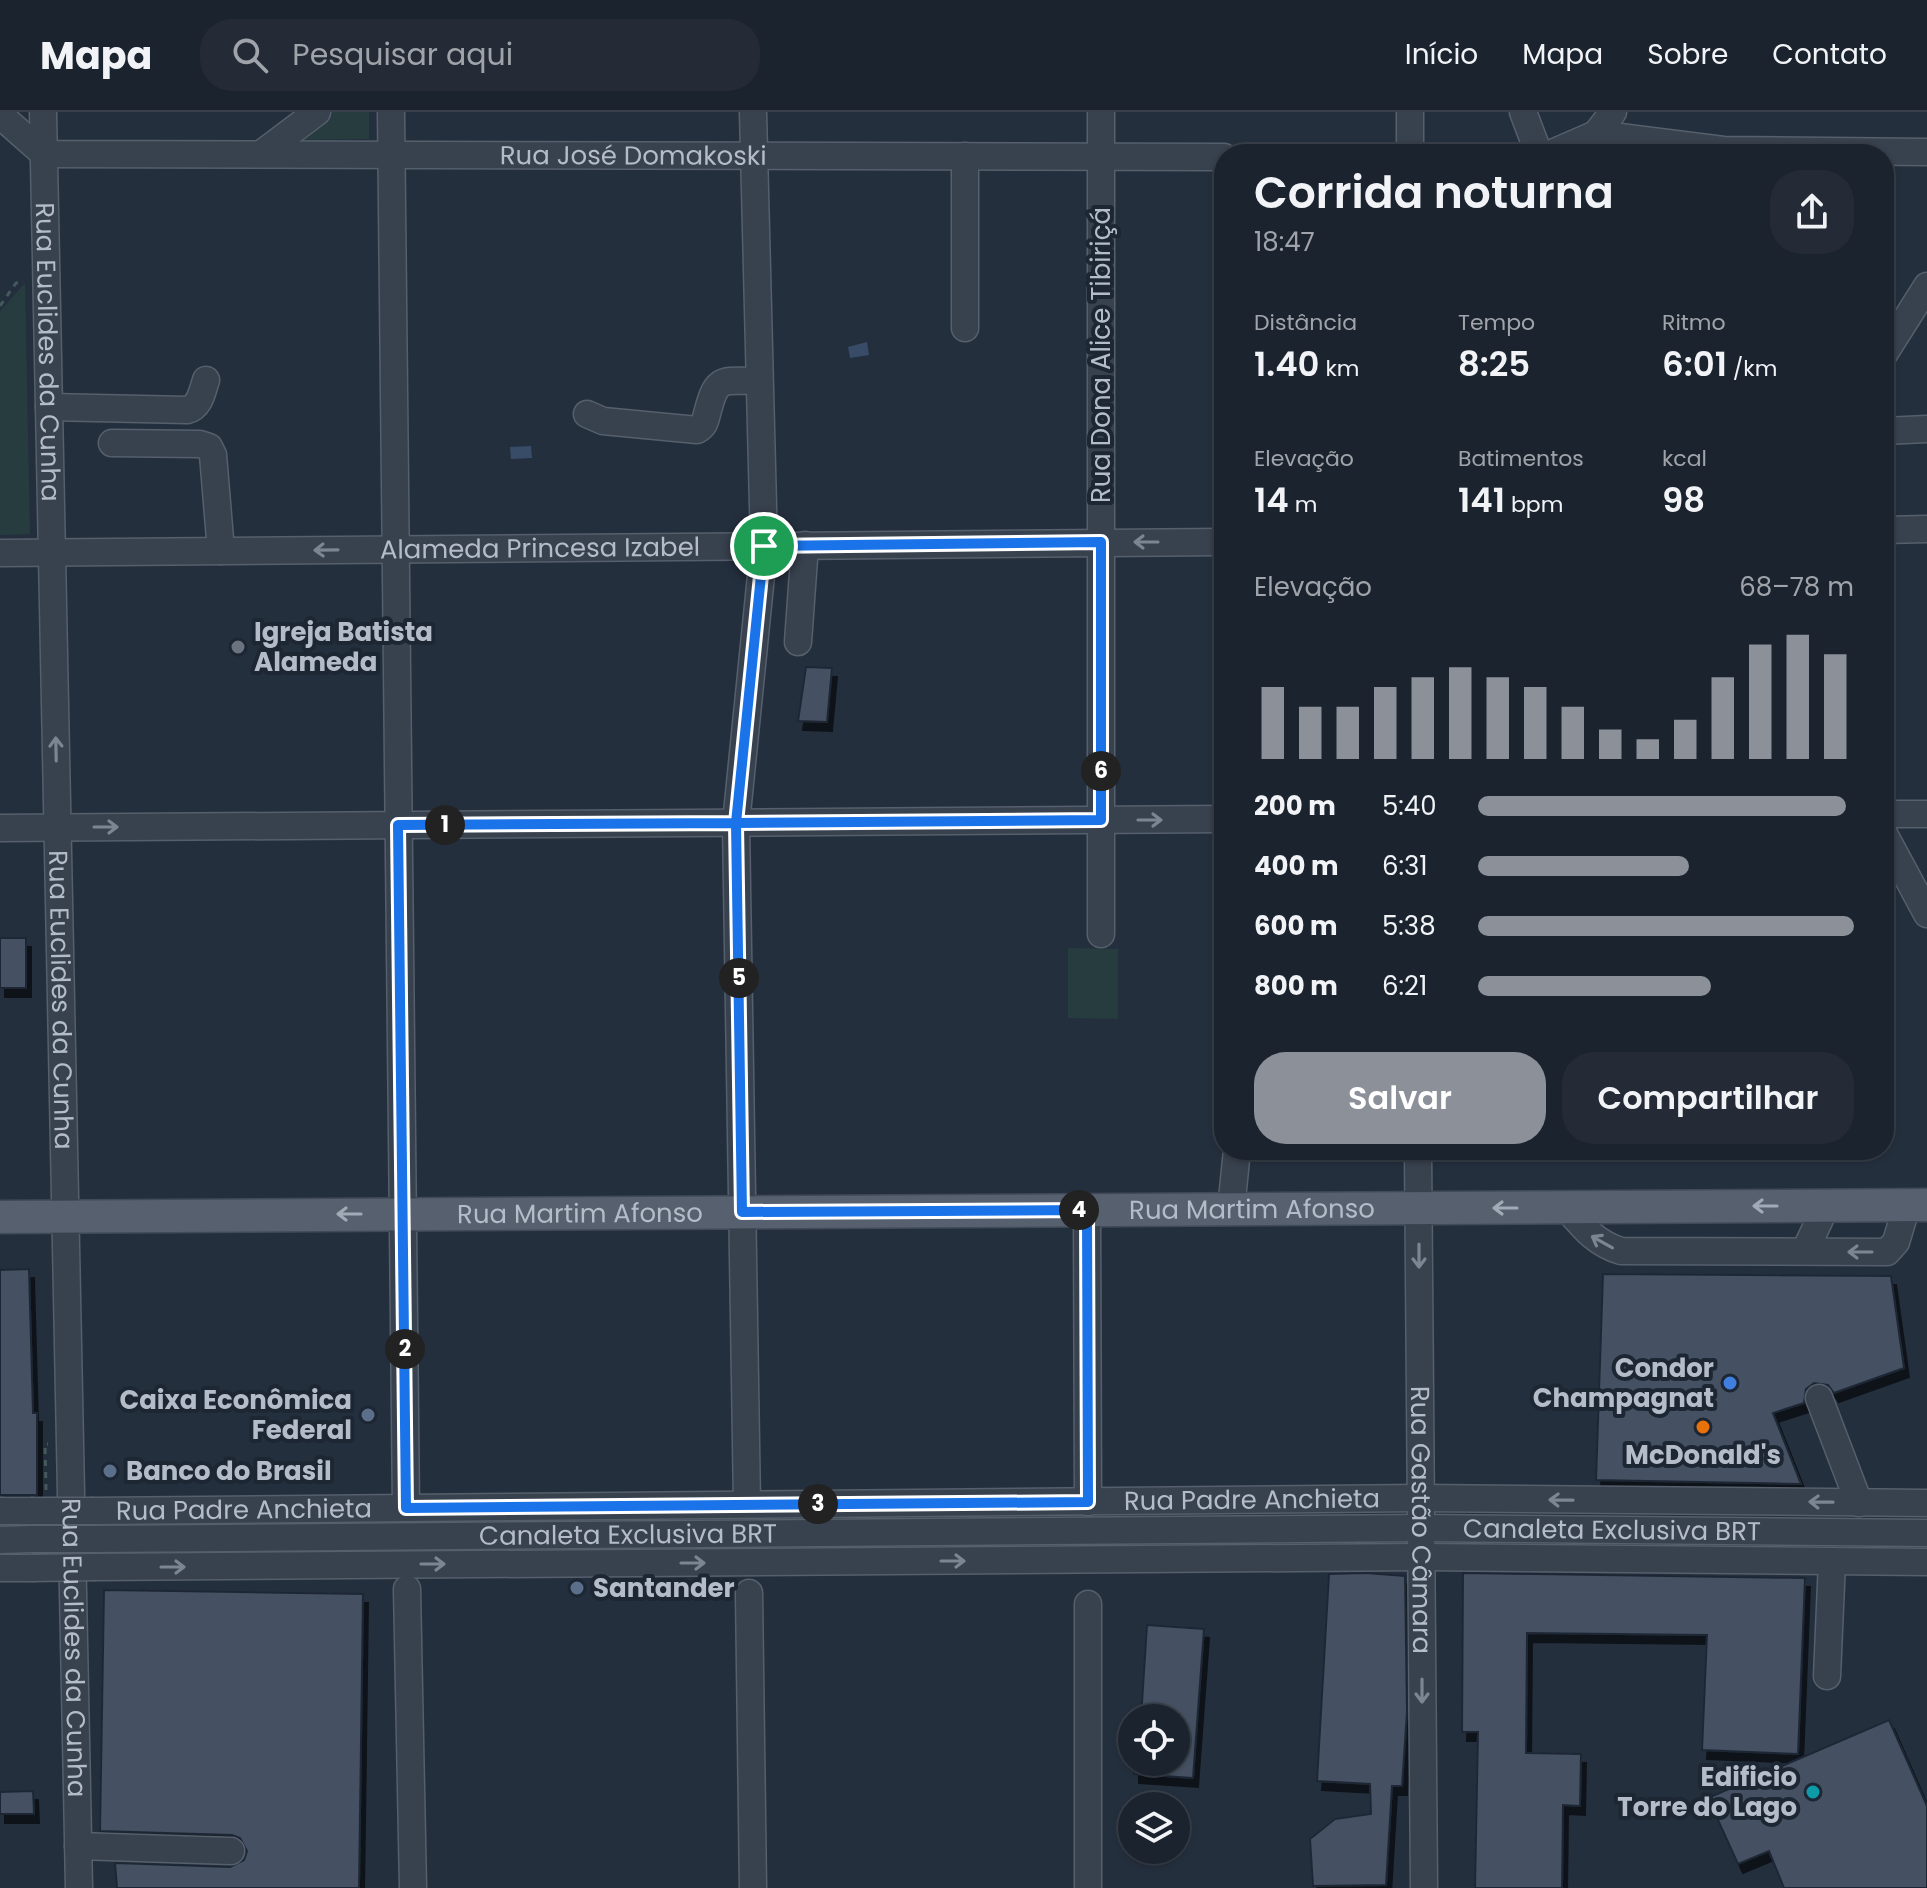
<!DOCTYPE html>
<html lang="pt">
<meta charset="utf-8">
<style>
:root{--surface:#1b232e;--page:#242b36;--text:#f1f3f6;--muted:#a0a4aa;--line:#39404a;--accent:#8c9099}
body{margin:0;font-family:Poppins,sans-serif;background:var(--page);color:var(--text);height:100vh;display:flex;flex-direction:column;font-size:30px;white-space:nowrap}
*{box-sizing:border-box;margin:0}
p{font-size:26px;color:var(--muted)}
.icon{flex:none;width:44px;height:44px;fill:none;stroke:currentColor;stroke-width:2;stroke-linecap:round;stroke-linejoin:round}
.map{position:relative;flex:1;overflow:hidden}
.sheet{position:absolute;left:1214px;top:32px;width:680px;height:1016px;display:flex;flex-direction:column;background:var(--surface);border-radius:32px;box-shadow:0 2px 6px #0004,0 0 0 2px var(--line)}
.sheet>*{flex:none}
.controls{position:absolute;left:1118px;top:1592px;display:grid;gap:16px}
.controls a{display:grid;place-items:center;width:72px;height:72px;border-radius:50%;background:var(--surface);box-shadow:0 2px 6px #0004,0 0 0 2px var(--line);font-size:40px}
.pin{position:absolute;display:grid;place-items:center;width:68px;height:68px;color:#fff;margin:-34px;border:4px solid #fff;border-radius:50%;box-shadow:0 2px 8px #0007}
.km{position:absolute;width:40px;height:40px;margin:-20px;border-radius:50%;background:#222;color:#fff;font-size:22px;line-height:40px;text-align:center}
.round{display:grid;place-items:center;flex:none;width:84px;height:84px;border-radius:32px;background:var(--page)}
.summary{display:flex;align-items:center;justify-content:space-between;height:136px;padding:0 40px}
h1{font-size:44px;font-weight:600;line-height:60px}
.metrics{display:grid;grid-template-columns:repeat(3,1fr);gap:12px;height:136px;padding:8px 40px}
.metrics div{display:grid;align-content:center}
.metrics b{font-size:34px;font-weight:600}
.metrics small{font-size:22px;font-weight:400}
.metrics p{font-size:22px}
.chart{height:224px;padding:16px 40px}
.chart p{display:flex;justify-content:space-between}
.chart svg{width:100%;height:144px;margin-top:8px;stroke:var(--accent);stroke-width:6}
.cta{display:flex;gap:16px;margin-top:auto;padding:16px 40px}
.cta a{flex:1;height:92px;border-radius:32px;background:var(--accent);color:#fff;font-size:32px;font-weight:600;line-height:92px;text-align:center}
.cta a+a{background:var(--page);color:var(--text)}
ul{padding:0 40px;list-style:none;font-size:26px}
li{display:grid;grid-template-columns:128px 96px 1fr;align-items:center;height:60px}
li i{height:20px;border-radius:10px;background:var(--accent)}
header{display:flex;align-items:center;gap:48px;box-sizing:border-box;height:112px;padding:0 40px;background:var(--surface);border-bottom:2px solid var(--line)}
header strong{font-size:38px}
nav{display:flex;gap:44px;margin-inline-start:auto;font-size:28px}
.search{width:560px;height:72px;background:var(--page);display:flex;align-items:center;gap:20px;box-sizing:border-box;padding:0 28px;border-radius:32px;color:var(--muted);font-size:30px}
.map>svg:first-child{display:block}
</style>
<header>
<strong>Mapa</strong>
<div class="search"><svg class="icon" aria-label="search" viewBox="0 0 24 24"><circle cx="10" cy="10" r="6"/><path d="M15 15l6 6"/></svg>Pesquisar aqui</div>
<nav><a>Início</a><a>Mapa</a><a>Sobre</a><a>Contato</a></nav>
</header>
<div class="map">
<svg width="1927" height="1776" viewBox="0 0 1927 1776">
<defs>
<filter id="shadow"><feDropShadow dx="5" dy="9" stdDeviation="0" flood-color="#0009"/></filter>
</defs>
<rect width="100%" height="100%" fill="#242f3e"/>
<!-- green -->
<path fill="#263c3f" d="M332,0H369V27L296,28Z
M25,171L30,422L0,423V199Z
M1068,836L1118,837V907L1068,906Z"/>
<!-- water -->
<path fill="#394c67" d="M867,230L869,243L850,246L848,235Z
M531,334L532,346L511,347L510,335Z"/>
<!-- building -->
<path fill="#455162" stroke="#1f2835" stroke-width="2" filter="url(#shadow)" d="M806,555L832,556L827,610L798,609Z
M0,826H26V876H0Z
M29,1157L33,1301H37V1383H0V1158Z
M1603,1162L1891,1164L1904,1256L1834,1281L1828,1273L1814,1271L1806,1277L1804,1291L1773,1301L1801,1372L1596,1368Z
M1366,1461L1405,1464L1407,1600L1402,1674H1392L1386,1773L1313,1774L1310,1727L1335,1707L1371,1702L1370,1672L1317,1669L1329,1462Z
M1463,1461L1805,1466L1798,1642L1702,1638L1707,1523L1527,1521L1526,1641L1581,1642L1580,1694L1563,1693L1562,1776H1475L1478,1620H1462Z
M104,1478L363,1482L359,1776H117L115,1751L230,1755L244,1748L247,1739L240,1726L232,1723L100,1719Z
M1147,1513L1204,1517L1193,1666L1134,1662V1650H1176V1606H1141Z
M1889,1608L1927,1694V1776H1784L1769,1739L1738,1752L1708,1686Z
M33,1679L34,1702H0V1680Z"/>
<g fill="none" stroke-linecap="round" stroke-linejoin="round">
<defs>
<g id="minor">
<path id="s1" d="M43,0L79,1776"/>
<path d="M391,0L406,1396"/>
<path d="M1101,0V822"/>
<path d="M1410,0V42"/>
<path d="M1523,0L1539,42"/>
<path id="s2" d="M0,3L44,42L1224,45"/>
<path d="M1596,22L1613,0"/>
<path d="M261,42L317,0"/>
<path d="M1550,42L1596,22L1723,38L1927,40"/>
<path d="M965,44V216"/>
<path d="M1884,242L1927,174"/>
<path d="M49,295L187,298C200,295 202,280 206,268"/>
<path d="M587,302L603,309L697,318C704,314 705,310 707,302C717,263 721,269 759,269"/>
<path d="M1884,319L1927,317"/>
<path d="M112,331L200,332L209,335L213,343L221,439"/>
<path d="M1884,418L1927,417"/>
<path id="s3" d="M0,441L1224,430"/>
<path d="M798,530L805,433"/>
<path d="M1884,702H1927"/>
<path d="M0,716L1224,707"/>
<path d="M1884,722L1927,802"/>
<path id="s4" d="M1418,1038L1424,1776"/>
<path d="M1566,1095C1583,1115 1595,1131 1621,1139L1887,1140L1896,1130L1907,1093"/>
<path d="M1231,1097L1237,1038"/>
<path d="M1087,1098L1088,1390"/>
<path d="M1805,1139L1826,1094"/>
<path d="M1819,1286L1859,1391"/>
<path d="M747,1392L736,711L764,434L753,0"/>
<path d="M0,1399H31"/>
<path id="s5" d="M94,1399L1421,1386L1927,1391"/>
<path id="s6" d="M94,1427L1421,1416L1927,1421"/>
<path d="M0,1428L32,1427"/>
<path d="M95,1455L1421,1445L1927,1450"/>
<path d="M0,1456H32"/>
<path d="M407,1477L413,1776"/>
<path d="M749,1481L753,1776"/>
<path d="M1088,1492V1776"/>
<path d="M1827,1564L1832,1449"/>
<path d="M78,1734L231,1739"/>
</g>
<g id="major">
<path id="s7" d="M0,1105L1927,1093"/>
</g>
</defs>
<!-- minor casing -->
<use href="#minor" stroke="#565f6c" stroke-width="29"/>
<!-- major casing -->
<use href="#major" stroke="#414a57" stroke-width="35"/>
<!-- path -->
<path stroke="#44595c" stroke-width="3" stroke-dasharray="6 6" stroke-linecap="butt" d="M0,194L16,171L24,170
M46,1378L45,1332H48"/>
<!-- minor -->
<use href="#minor" stroke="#38414e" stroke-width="26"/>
<!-- major -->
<use href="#major" stroke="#56606e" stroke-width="32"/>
<defs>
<path id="minor-bridge" d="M31,1399H94
M32,1427H94
M32,1456L95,1455"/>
</defs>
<!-- minor-bridge casing -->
<use href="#minor-bridge" stroke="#565f6c" stroke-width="29" stroke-linecap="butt"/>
<!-- minor-bridge -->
<use href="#minor-bridge" stroke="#38414e" stroke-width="26"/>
</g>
<!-- one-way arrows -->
<defs><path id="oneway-shaft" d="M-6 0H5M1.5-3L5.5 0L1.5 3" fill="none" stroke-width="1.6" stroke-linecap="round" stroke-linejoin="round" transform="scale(2)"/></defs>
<g stroke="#7c8592">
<use href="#oneway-shaft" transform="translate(1146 430) rotate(180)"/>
<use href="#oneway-shaft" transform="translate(326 438) rotate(179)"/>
<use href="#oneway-shaft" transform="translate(56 637) rotate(-91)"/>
<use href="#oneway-shaft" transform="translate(1150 708)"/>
<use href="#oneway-shaft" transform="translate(106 715)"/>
<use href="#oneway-shaft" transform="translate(1602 1130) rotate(-151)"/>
<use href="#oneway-shaft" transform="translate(1860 1140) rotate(-180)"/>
<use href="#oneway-shaft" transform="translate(1419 1144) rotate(90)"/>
<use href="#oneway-shaft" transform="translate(1561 1388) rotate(-179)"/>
<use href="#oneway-shaft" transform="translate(1821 1390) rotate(-179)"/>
<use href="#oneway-shaft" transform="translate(953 1449)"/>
<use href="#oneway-shaft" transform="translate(693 1451)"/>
<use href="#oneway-shaft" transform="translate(433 1452)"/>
<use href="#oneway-shaft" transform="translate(173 1455)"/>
<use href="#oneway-shaft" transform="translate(1422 1579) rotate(90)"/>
</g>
<g stroke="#a1aab7">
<use href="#oneway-shaft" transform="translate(1765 1094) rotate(180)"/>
<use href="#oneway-shaft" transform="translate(1505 1096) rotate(180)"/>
<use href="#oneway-shaft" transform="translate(349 1102) rotate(180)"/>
</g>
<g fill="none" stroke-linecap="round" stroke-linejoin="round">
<defs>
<path id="route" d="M764,434L736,711L398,713L406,1396L1088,1390L1087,1098L742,1100L736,711L1101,708V430L764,434"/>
</defs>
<!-- route casing -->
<use href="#route" stroke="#fff" stroke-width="16"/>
<!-- route -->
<use href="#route" stroke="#1a73e8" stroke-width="10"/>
</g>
<!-- markers -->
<circle fill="#6b7280" stroke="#1d2633" stroke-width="3" cx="238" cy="535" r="8"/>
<circle fill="#3f7fe0" stroke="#1d2633" stroke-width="3" cx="1730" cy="1271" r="8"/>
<g fill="#5c6f8a" stroke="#1d2633" stroke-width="3">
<circle cx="368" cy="1303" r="8"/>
<circle cx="110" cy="1359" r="8"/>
<circle cx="577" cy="1476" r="8"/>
</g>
<circle fill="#e8710a" stroke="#1d2633" stroke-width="3" cx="1703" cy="1315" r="8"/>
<circle fill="#0f9aa8" stroke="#1d2633" stroke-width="3" cx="1813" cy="1680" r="8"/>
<g text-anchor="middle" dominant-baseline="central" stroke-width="8" stroke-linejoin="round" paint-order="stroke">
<!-- street labels -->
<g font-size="26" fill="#b4bcc9" stroke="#1d2633">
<text stroke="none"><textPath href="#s2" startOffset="648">Rua José Domakoski</textPath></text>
<text stroke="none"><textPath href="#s1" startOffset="240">Rua Euclides da Cunha</textPath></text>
<text transform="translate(1101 243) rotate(-90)">Rua Dona Alice Tibiriçá</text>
<text stroke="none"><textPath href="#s3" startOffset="540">Alameda Princesa Izabel</textPath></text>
<text stroke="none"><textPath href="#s1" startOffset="888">Rua Euclides da Cunha</textPath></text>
<text stroke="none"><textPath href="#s7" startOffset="1252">Rua Martim Afonso</textPath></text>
<text stroke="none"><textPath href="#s7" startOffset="580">Rua Martim Afonso</textPath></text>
<text stroke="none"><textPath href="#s5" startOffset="1158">Rua Padre Anchieta</textPath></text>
<text stroke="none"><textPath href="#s5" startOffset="150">Rua Padre Anchieta</textPath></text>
<text stroke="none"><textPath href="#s4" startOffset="370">Rua Gastão Câmara</textPath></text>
<text stroke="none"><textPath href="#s6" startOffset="1518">Canaleta Exclusiva BRT</textPath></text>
<text stroke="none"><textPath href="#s6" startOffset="534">Canaleta Exclusiva BRT</textPath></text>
<text stroke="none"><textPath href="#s1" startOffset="1536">Rua Euclides da Cunha</textPath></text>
</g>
<!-- poi labels -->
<g font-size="26" font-weight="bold" fill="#b4bcc9" stroke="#1d2633" text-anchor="start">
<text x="254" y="520">Igreja Batista<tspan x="254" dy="30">Alameda</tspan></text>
<text x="1714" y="1256" text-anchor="end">Condor<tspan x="1714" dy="30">Champagnat</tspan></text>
<text x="352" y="1288" text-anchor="end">Caixa Econômica<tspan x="352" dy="30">Federal</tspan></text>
<text x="1703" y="1343" text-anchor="middle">McDonald's</text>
<text x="126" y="1359">Banco do Brasil</text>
<text x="593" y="1476">Santander</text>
<text x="1797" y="1665" text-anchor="end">Edificio<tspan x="1797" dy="30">Torre do Lago</tspan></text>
</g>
</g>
</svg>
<div class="controls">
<a><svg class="icon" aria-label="locate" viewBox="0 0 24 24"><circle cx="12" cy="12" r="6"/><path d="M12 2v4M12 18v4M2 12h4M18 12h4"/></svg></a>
<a><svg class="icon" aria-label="layers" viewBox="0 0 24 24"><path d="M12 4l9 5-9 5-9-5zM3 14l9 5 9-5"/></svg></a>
</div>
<div class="pin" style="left:764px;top:434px;background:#1e9e55"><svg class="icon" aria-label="arrive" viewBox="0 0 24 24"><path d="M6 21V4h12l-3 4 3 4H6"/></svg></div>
<b class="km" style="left:445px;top:713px">1</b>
<b class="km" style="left:405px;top:1237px">2</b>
<b class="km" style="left:818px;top:1392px">3</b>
<b class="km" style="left:1079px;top:1098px">4</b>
<b class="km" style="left:739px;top:866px">5</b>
<b class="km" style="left:1101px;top:659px">6</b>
<section class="sheet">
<div class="summary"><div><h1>Corrida noturna</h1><p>18:47</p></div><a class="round"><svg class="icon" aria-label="share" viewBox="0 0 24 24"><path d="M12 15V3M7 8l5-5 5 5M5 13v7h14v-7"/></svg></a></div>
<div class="metrics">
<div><p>Distância</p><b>1.40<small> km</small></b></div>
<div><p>Tempo</p><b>8:25</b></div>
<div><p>Ritmo</p><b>6:01<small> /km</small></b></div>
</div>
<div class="metrics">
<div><p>Elevação</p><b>14<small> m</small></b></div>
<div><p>Batimentos</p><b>141<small> bpm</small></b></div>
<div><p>kcal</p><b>98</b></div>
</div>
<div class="chart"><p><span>Elevação</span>68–78 m</p>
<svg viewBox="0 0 160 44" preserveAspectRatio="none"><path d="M5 44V22M15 44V28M25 44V28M35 44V22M45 44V19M55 44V16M65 44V19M75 44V22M85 44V28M95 44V35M105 44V38M115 44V32M125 44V19M135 44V9M145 44V6M155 44V12"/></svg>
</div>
<ul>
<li><b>200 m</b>5:40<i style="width:98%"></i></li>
<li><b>400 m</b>6:31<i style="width:56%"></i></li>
<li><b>600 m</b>5:38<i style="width:100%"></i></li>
<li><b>800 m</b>6:21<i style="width:62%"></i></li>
</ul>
<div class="cta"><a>Salvar</a><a>Compartilhar</a></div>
</section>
</div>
